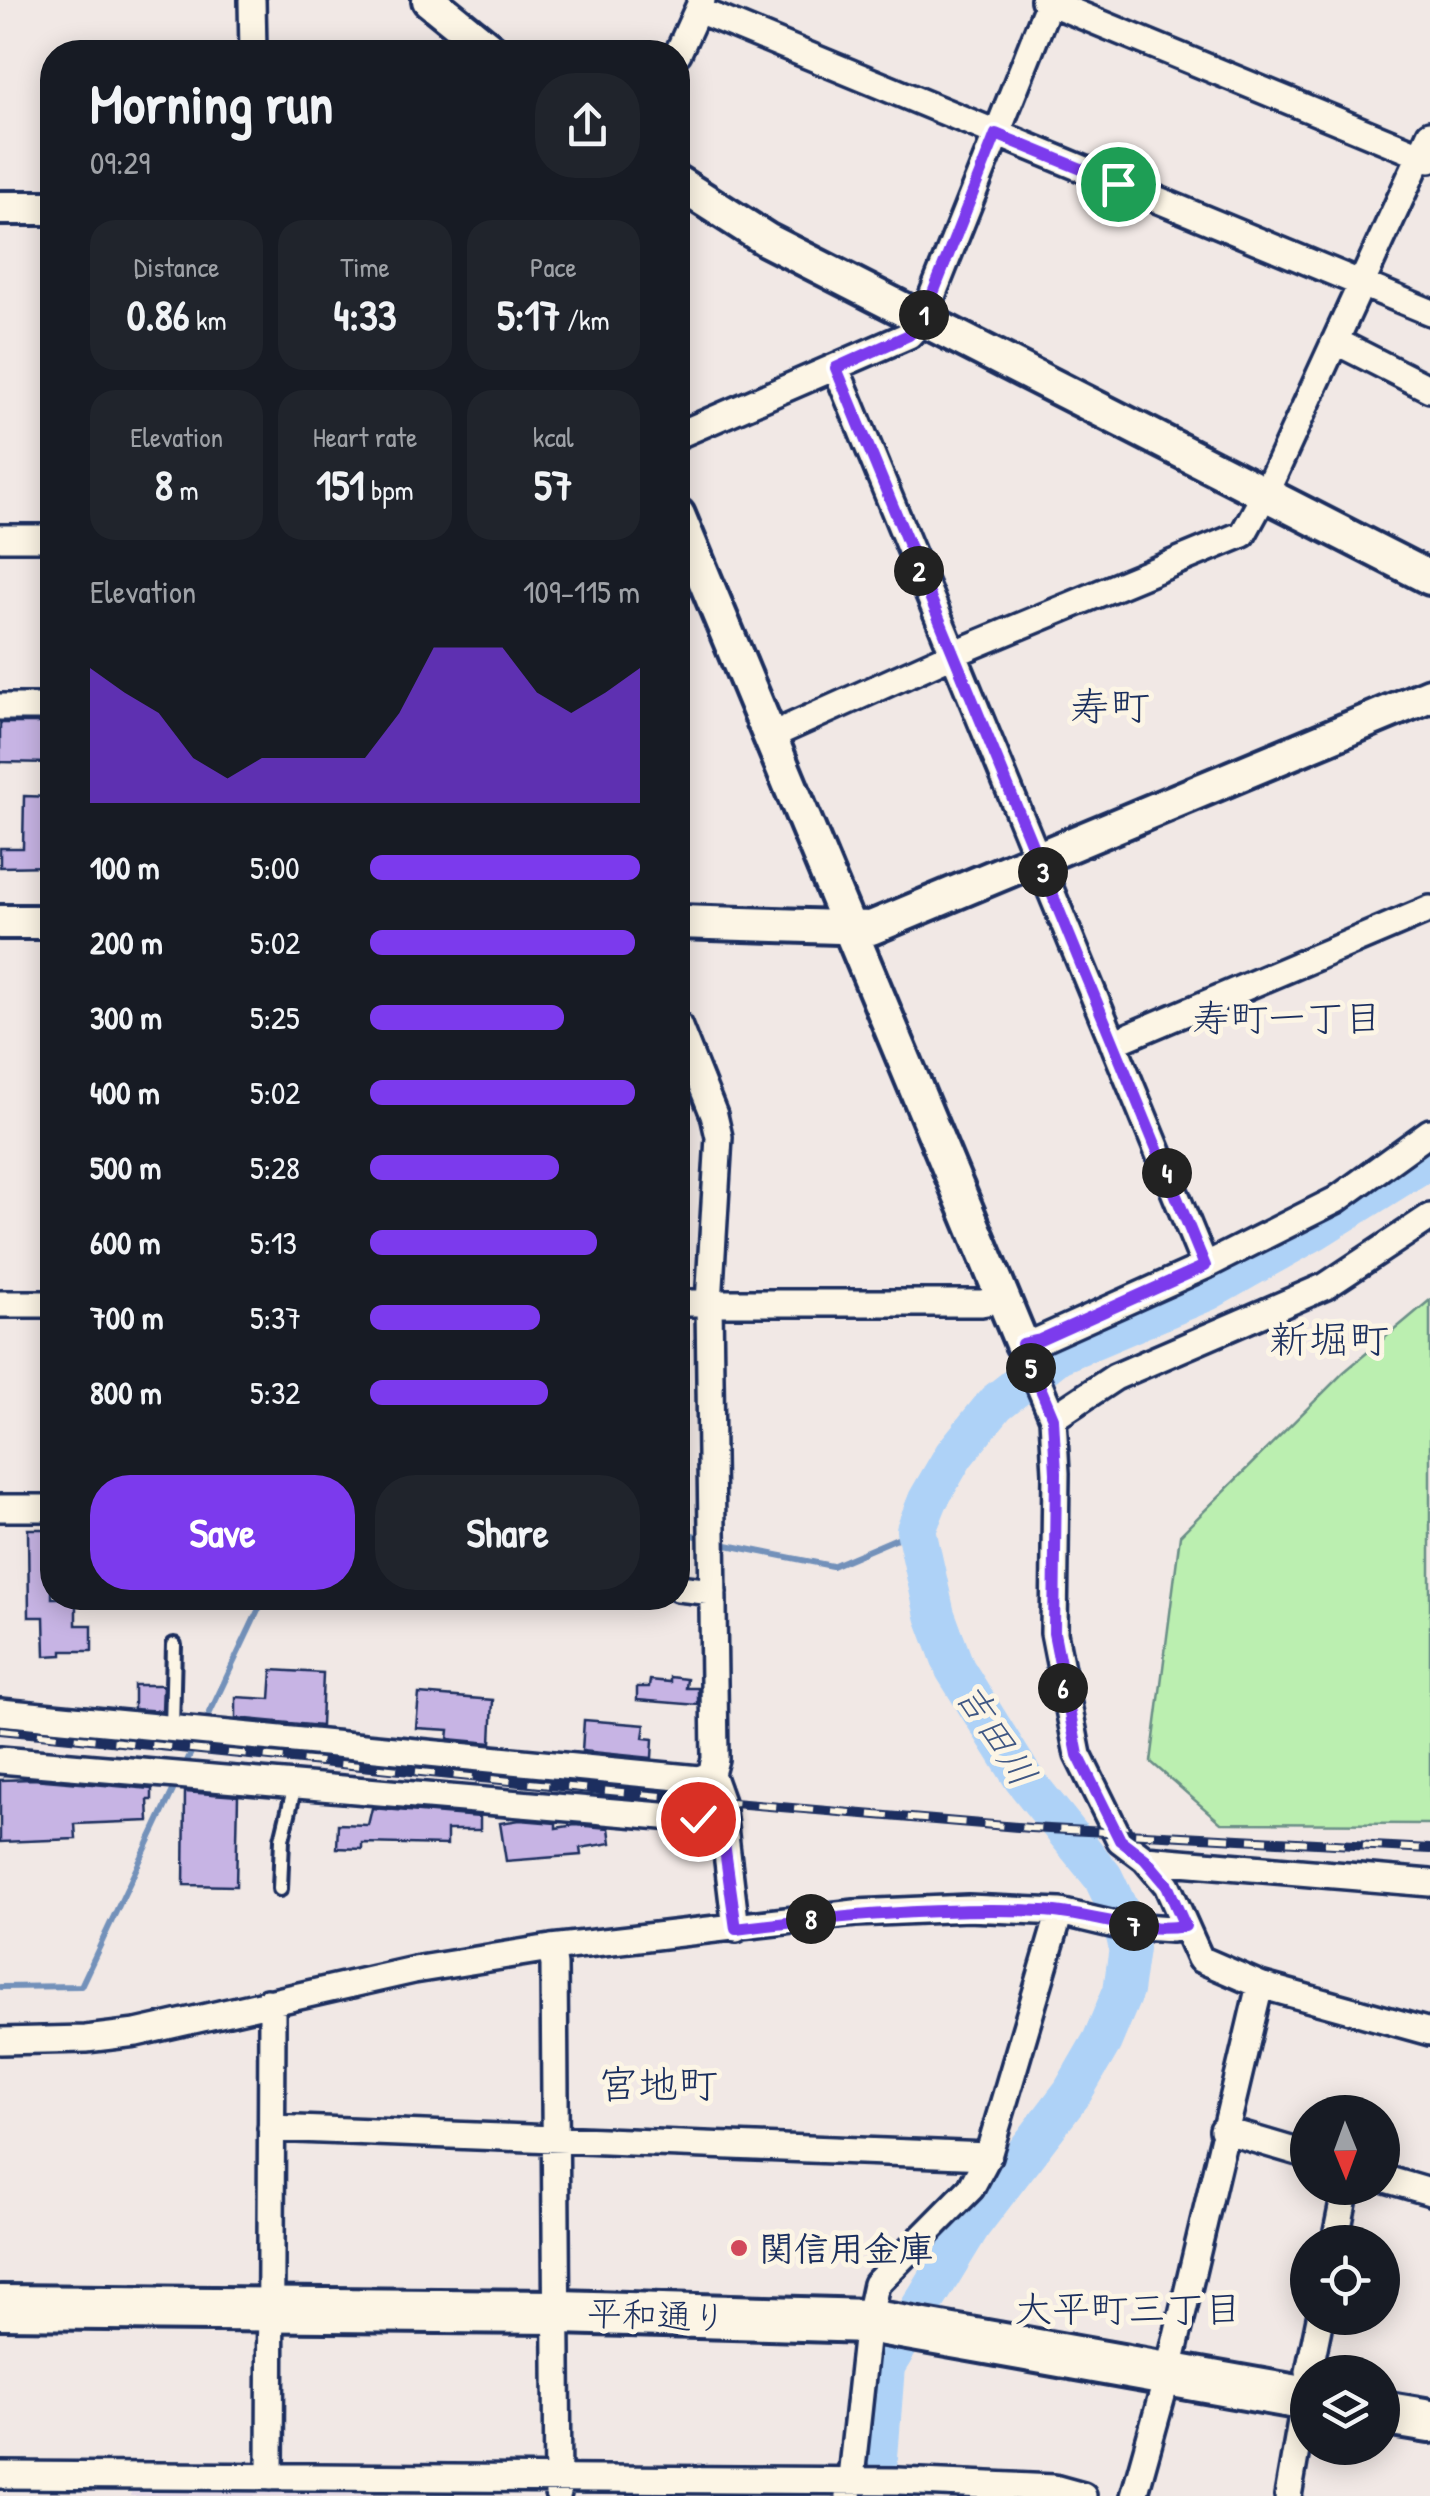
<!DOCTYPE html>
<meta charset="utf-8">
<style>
:root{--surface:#171b24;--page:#20242c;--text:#f1f3f6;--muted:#9ea1a6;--accent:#7c3aed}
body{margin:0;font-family:"Patrick Hand","Klee One",sans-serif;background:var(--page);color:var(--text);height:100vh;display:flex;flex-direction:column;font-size:38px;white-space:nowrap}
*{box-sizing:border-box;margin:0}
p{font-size:32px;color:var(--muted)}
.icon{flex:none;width:55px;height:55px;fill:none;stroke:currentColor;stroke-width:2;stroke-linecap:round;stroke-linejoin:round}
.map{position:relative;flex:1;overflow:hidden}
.panel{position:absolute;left:40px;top:40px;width:650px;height:1570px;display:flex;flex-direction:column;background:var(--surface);border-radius:40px;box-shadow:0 5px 25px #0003}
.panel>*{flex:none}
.needle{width:65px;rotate:179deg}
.buttons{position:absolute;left:1290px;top:2095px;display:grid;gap:20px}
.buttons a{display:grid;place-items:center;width:110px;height:110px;border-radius:50%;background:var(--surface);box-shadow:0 5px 25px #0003;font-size:50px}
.pin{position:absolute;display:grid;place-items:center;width:85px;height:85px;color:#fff;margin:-42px;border:5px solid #fff;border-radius:50%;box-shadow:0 2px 10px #0007}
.km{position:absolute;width:50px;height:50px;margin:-25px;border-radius:50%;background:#222;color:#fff;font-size:28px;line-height:50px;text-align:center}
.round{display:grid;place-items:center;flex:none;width:105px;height:105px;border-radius:40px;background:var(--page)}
.head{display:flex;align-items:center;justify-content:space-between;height:170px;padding:0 50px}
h1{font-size:55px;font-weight:700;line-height:75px}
.metrics{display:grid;grid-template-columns:repeat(3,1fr);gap:15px;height:170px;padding:10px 50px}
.metrics div{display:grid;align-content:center;border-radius:25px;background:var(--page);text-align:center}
.metrics b{font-size:42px;font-weight:700}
.metrics small{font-size:28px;font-weight:400}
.metrics p{font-size:28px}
.chart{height:280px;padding:20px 50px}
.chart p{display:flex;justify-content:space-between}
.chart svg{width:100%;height:180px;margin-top:10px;fill:var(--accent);opacity:.7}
.cta{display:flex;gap:20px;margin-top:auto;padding:20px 50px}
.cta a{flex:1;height:115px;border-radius:40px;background:var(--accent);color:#fff;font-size:40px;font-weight:700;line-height:115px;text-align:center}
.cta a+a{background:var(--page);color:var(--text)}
ul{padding:0 50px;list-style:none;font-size:32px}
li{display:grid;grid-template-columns:160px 120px 1fr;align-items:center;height:75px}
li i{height:25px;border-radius:12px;background:var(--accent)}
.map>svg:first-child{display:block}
</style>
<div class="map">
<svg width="1430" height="2496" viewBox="0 0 1430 2496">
<rect width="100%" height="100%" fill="#f1e8e5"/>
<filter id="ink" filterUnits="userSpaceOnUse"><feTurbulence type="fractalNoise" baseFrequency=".01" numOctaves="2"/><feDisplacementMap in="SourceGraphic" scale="20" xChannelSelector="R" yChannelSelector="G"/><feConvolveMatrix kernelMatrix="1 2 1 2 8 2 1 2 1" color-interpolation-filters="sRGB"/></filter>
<g filter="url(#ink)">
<!-- built -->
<path fill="#e4d8e5" d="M131,2488L430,2496H131Z"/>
<!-- green -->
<path fill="#bbefb0" stroke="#6b8f87" stroke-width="2.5" d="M1430,1300V1824L1221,1823L1151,1762L1180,1535L1344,1372Z"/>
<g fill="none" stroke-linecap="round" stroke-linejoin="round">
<!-- stream -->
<path stroke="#7391ba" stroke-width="6" d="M678,1530L705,1539
M717,1543L832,1566L916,1530
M205,1723L264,1598
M184,1768L197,1739
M0,1987L81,1986L178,1780"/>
<!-- river -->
<path stroke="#aed2f7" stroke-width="40" d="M875,2496L885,2366L971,2225L1072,2093L1102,2041L1123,1991L1129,1948L1120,1913L1103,1877L1023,1778L955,1669L935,1615L916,1530L928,1500L954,1455L996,1403L1058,1354L1207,1291L1315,1230L1430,1158"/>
</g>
<!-- building -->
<path fill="#c7b4e4" stroke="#1b2f5e" stroke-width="2.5" d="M0,723H52V763L0,762Z
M24,796L52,797V866L0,867V848H23Z
M28,1529H52V1598H76V1625H92V1651H62V1655L45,1656L44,1617H29Z
M272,1670L323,1673L321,1726L236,1718V1697L270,1699Z
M670,1677L687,1679L686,1688H698V1705L637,1700V1687H649L650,1680L670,1682Z
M134,1685H163L162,1711L134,1709Z
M419,1694L493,1700L491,1743L448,1739L449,1730L416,1728Z
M584,1720L645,1725L643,1738L653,1739L652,1758L582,1751Z
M33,1779L152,1789V1800H148L149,1821L75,1824L76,1839L0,1842V1780Z
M185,1792L238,1796L236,1886L184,1885Z
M372,1808L480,1817V1830H447V1845L362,1843V1849L337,1848L338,1824L368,1825Z
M520,1820L556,1823V1828L575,1825L609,1828L611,1843L580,1848L581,1855L506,1861L500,1823Z"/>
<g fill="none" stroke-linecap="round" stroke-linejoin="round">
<defs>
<path id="service" d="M172,1729L174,1645
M280,1889L282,1839L295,1785"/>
<path id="minor" d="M252,0L253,52
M1044,0L1430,159
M698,10L1430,312
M678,53L702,0
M1335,341L1430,389
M836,368L1205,1266
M678,435L909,335L922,321L1050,0
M0,538H52
M0,707H52
M770,736L953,654L1243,534L1265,494L1430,134
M678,1025L714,1115L719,1137L709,1303L715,1759L711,1774L721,1802L736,1929
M1113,1043L1430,909
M1430,1132L1336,1200L1205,1266L1040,1340L1022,1344L1053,1418L1056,1473L1054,1633L1078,1755L1120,1840L1145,1859L1167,1885L1200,1959L1260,1985L1430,2032
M678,1303H981L1003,1299
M0,1304H52
M1053,1418L1115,1377L1326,1286L1430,1217
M0,1508H52
M678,1588L713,1592
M0,1712L699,1779L711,1774
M0,1760L721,1821
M1145,1859L1430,1883
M551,1948L554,1965L558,2493
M267,2002L272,2015L270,2477
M0,2041L86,2039L136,2033L414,1970L551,1948L855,1913L968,1908L1060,1912L1115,1925L1171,1929L1185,1926
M271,2128L988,2156
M1223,2130L1308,2155
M1382,2178L1430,2192
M1335,2242L1346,2188
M1309,2372L1320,2318
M0,2475L898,2481L1054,2488L1083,2496
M849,2496L868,2321L876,2284L971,2188L988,2156L1060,1912
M1134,2496L1168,2374L1260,1985
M1288,2496L1307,2387"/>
<path id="tertiary" d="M429,0L493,52
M678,183L767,240L1430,578
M0,208H52
M678,515L1022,1344
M0,922H52
M678,922L871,928L1430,695"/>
<path id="trunk" d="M0,2307L559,2312L868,2321L1308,2399
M1382,2413L1430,2421"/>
</defs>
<!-- service casing -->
<use href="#service" stroke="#1b2f5e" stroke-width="20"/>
<!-- minor casing -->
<use href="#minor" stroke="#1b2f5e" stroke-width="32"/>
<!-- tertiary casing -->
<use href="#tertiary" stroke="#1b2f5e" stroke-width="40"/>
<!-- trunk casing -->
<use href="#trunk" stroke="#1b2f5e" stroke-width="50"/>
<!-- service -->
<use href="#service" stroke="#fcf5e5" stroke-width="12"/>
<!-- minor -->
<use href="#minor" stroke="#fcf5e5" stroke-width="25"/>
<!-- tertiary -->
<use href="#tertiary" stroke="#fcf5e5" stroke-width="32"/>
<!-- trunk -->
<use href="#trunk" stroke="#fcf5e5" stroke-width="42"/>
<defs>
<path id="rail" d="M0,1730L721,1802L1030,1828L1430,1849"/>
</defs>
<!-- rail casing -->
<use href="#rail" stroke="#1b2f5e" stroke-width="10"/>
<!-- rail -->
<use href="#rail" stroke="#fcf5e5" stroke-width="6" stroke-dasharray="19" stroke-linecap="butt"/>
</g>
</g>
<g fill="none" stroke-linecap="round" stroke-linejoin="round" filter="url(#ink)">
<defs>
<path id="route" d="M698,1819L721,1821L736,1929C839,1916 938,1907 1042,1911C1090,1913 1136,1934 1185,1926L1167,1885L1145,1859L1120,1840L1078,1755L1054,1633L1056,1473L1053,1418L1022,1344L1040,1340L1205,1266L836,368L909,335L922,321L996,134L1118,184"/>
</defs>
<!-- route casing -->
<use href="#route" stroke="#fff" stroke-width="20"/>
<!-- route -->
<use href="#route" stroke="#7c3aed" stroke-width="12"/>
</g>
<!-- markers -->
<circle fill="#d1495b" stroke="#fcf5e5" stroke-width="4" cx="739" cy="2248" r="10"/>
<g text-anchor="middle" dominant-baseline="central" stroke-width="10" stroke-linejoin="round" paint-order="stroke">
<!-- poi labels -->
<g font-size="35" font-weight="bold" fill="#1b2f5e" stroke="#fcf5e5" text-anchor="start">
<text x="759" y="2248">関信用金庫</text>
</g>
<!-- street labels -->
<g font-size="35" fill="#1b2f5e" stroke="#fcf5e5">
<text transform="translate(657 2315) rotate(2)">平和通り</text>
</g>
<!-- neighbourhood labels -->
<g font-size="38" fill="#1b2f5e" stroke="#fcf5e5">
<text x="1287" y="1017">寿町一丁目</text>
<text x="1128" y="2308">大平町三丁目</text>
</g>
<!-- water labels -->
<g font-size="38" font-style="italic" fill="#405884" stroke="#fcf5e5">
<text transform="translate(997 1734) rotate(57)">吉田川</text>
</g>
<!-- quarter labels -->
<g font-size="40" fill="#1b2f5e" stroke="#fcf5e5">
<text x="1110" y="705">寿町</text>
<text x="1329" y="1338">新堀町</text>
<text x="658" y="2083">宮地町</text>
</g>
</g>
</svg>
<div class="buttons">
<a><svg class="needle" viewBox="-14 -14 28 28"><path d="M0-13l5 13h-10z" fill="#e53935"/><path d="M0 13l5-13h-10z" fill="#9ea1a6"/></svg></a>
<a><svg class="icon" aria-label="locate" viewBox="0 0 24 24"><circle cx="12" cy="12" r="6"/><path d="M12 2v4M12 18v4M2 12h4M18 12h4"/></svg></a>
<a><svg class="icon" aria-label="layers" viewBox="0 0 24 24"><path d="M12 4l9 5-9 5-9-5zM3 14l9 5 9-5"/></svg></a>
</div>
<div class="pin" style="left:1118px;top:184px;background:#1e9e55"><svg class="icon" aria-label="arrive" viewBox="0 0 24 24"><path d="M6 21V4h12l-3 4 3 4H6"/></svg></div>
<div class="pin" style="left:698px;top:1819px;background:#d93025"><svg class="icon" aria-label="check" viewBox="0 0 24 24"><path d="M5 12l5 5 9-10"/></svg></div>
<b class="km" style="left:924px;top:315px">1</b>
<b class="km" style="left:919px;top:571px">2</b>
<b class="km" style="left:1043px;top:872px">3</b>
<b class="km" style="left:1167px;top:1173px">4</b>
<b class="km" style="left:1031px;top:1368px">5</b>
<b class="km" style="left:1063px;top:1688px">6</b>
<b class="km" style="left:1134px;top:1926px">7</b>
<b class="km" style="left:811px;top:1919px">8</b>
<section class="panel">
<div class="head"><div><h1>Morning run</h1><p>09:29</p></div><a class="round"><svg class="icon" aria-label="share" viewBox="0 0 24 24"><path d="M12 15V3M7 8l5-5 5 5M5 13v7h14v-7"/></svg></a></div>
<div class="metrics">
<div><p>Distance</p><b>0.86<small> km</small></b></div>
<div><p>Time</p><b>4:33</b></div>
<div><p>Pace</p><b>5:17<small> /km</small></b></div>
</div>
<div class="metrics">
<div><p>Elevation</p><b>8<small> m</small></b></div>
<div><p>Heart rate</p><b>151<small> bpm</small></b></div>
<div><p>kcal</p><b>57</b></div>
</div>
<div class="chart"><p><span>Elevation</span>109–115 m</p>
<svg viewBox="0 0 160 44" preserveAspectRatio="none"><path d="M0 44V11L10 17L20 22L30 33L40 38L50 33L60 33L70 33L80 33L90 22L100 6L110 6L120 6L130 17L140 22L150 17L160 11V44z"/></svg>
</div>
<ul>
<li><b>100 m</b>5:00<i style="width:100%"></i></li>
<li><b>200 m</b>5:02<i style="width:98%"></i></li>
<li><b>300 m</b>5:25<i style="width:72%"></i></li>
<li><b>400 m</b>5:02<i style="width:98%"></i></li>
<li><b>500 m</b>5:28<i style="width:70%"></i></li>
<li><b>600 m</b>5:13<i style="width:84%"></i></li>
<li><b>700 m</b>5:37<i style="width:63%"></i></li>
<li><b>800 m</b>5:32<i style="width:66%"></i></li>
</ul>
<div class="cta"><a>Save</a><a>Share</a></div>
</section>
</div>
